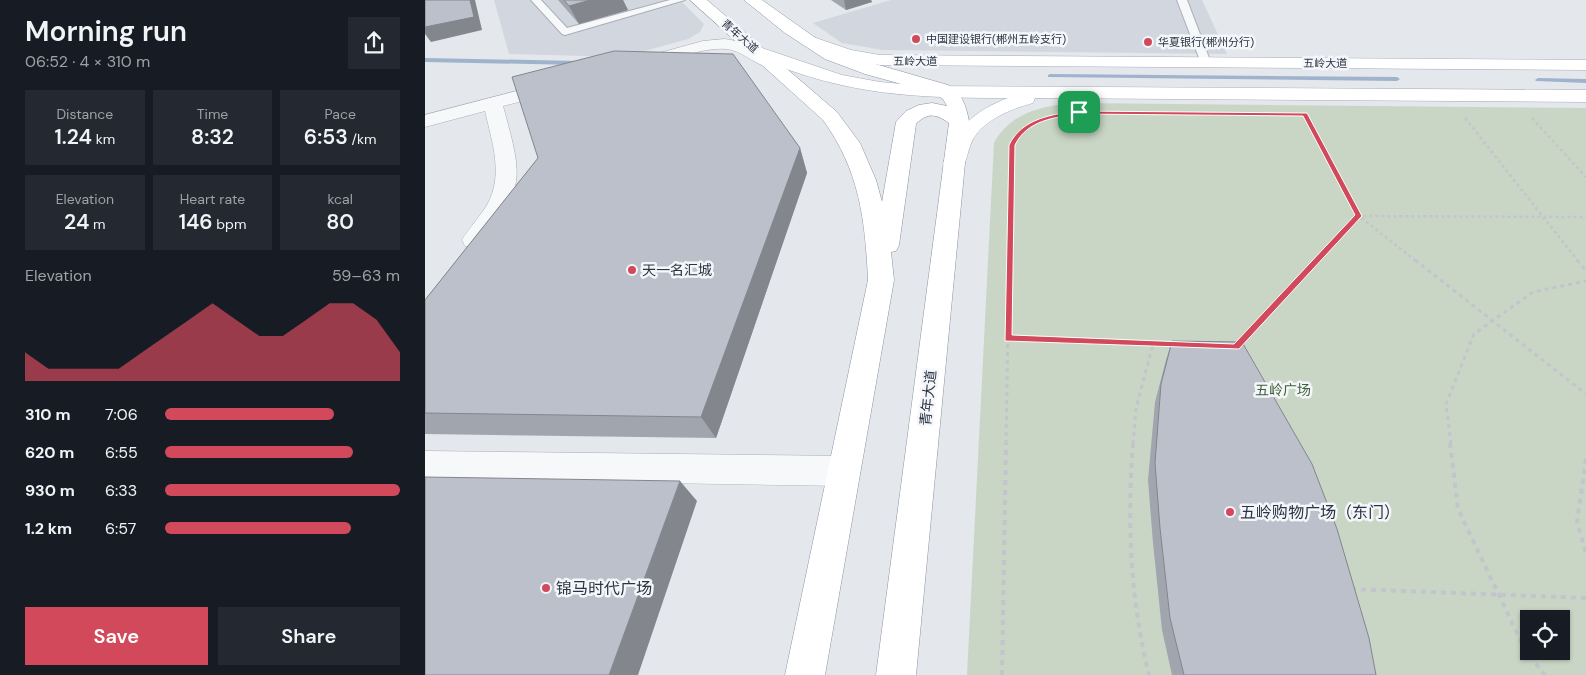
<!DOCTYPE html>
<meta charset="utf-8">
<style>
:root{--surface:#171b24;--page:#242831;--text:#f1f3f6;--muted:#9ea1a6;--accent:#d1495b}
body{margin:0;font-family:"DM Sans","Noto Sans SC",sans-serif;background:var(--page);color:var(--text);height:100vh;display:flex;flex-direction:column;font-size:19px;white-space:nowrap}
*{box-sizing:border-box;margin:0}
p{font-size:16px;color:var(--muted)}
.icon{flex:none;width:28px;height:28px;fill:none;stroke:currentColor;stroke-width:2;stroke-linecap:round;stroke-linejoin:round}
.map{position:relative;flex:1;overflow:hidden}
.panel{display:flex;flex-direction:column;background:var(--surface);width:425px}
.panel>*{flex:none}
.fabs{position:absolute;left:1095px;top:610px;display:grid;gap:10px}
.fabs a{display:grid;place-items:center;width:50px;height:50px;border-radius:0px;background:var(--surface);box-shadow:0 1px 4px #0004;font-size:25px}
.pin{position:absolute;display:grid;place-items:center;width:42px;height:42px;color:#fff;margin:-21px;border-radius:10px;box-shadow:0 2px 8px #0006}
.round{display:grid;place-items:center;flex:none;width:52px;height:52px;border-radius:0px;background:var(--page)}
.head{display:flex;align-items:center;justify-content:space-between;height:85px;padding:0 25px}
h1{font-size:28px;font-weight:600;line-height:38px}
.figures{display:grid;grid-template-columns:repeat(3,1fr);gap:8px;height:85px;padding:5px 25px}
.figures div{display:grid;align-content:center;border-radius:0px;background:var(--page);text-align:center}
.figures b{font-size:21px;font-weight:600}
.figures small{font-size:14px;font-weight:400}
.figures p{font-size:14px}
.chart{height:140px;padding:10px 25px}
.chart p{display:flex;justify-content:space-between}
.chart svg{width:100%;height:90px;margin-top:5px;fill:var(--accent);opacity:.7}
.button{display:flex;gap:10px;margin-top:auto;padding:10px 25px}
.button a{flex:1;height:58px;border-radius:0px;background:var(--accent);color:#fff;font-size:20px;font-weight:600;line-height:58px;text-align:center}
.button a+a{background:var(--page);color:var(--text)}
ul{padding:0 25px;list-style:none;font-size:16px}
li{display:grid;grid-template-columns:80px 60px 1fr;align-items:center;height:38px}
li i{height:12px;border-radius:6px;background:var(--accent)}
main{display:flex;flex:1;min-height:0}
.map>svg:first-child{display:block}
</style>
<main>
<section class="panel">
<div class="head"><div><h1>Morning run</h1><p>06:52 · 4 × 310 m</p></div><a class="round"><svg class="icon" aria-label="share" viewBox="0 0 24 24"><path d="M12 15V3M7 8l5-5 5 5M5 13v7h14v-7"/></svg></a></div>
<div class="figures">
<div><p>Distance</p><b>1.24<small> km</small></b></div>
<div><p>Time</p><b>8:32</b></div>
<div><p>Pace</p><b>6:53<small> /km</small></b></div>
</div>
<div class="figures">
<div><p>Elevation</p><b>24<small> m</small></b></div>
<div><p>Heart rate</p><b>146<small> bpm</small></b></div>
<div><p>kcal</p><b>80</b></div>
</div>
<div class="chart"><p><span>Elevation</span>59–63 m</p>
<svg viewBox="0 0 160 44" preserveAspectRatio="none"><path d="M0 44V30L10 38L20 38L30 38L40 38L50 30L60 22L70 14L80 6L90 14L100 22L110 22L120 14L130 6L140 6L150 14L160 30V44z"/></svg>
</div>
<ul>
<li><b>310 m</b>7:06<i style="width:72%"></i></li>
<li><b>620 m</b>6:55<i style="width:80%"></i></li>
<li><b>930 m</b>6:33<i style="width:100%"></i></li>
<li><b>1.2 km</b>6:57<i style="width:79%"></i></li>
</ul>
<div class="button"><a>Save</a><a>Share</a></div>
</section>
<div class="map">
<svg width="1161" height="675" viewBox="0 0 1161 675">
<rect width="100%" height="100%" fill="#e4e7ec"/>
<!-- built -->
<path fill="#d2d6de" d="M69,0H255L279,24L275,32L263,39L198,57L84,54Z
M466,0H777L802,54L458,50L417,43L388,23Z"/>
<!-- green -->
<path fill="#c9d6c5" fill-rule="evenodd" d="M652,103L1161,108V675H542L569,143C586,112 619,105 652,103ZM1104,619H1136V651H1104Z"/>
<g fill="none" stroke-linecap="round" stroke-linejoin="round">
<!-- stream -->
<path fill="#9fb4cc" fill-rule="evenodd" d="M0,58L154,61L157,63L154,65L0,62Z
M625,74L972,77L975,79L972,81L623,77V75Z
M1113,78L1161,79V83L1111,81L1110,80Z"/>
<defs>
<path id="lane" d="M106,0H116L142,28L245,0H260L140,35L137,34Z
M752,0H762L786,63L785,65H777L776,63Z"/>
<path id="street" d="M300,39L327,44L355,63L352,67C335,71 320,51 302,49C275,47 248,61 222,67L216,66L213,62L216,58L278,41Z
M130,81L137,83L139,87L137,91L78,106C97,176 101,185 58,246L49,248L40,246L37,240C44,228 54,218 62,205C79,175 67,142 60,111L0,127V115Z
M0,451L419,456L430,461L435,471L430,481L419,486L0,479Z"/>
<path id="primary" d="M388,37L426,50L455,55L1161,60V70L455,65L417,59L382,46L379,42L382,38Z
M334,47L417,75L455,82L500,86L1161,90V102L610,98L608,103C586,109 560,119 548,139C543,149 542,160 537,169L529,170L521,169L518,164C528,130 550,110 583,98C485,98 419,95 328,56L325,52L328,48Z"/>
<path id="highway" d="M265,0H282L412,112L435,143L451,180L457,202L471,122L481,111L494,105L507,103L522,106L518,99L509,93L440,74L400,59L360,33L319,0H337L392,39L426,57L523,85C537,92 541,106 544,121L491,675H451L524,123C511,114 503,112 491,124L474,245L471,251L466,252L469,280L400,675H360L443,280C440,220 435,171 398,120Z"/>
</defs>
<!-- lane casing -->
<use href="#lane" stroke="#a9aeb7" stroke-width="2"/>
<!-- street casing -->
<use href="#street" stroke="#a9aeb7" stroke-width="1"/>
<!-- primary casing -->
<use href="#primary" stroke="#a3abb8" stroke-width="1"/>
<!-- highway casing -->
<use href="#highway" stroke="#8b94a3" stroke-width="1"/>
<!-- path-far2 -->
<path stroke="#c2c5cb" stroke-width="2.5" stroke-dasharray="3 3" stroke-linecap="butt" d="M882,118L934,216L991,261
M1040,118L1153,261
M1107,118L1161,177
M584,261L586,154L591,137L609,123
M892,261L934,216L1161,217"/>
<!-- path-far1 -->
<path stroke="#c2c5cb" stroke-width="3" stroke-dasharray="4 4" stroke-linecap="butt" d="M990,260L1161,394
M1152,260L1161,271
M583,338L750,345
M813,345L893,260
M581,444L584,260
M708,444L711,408L728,344
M1026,444L1021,404L1049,334L1108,292L1161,281"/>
<!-- path -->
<path stroke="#c2c5cb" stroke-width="4" stroke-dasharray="5 5" stroke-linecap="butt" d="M708,443C702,521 705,599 724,675
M1025,443L1033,509L1100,650L1120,675
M1161,459L1152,522L1161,553
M926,589L1161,598
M577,675L581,443"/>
<!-- lane -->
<use href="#lane" fill="#f7f8fa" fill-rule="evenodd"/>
<!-- street -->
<use href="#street" fill="#f7f8fa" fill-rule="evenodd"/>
<!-- primary -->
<use href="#primary" fill="#fff" fill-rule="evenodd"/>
<!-- highway -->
<use href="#highway" fill="#fff" fill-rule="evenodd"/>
</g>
<!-- wall -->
<path fill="#a1a5ae" d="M133,0H198L203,10L154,24Z
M406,0H446L447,2L421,10Z
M375,148L382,173L291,438L0,434V300L113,158Z
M747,341L951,675H747L737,630L728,543L723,480L730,402L741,360Z"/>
<!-- shaded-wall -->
<path fill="#83868d" d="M45,0H50L57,30L6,42L0,34V27Z
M165,0H198L203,10L154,24L144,6Z
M419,0H446L447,2L421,10Z
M375,148L382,173L291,438L276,417Z
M255,481L272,501L213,675H184Z"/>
<!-- building -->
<path fill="#bbc0ca" stroke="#83868d" d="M0,0H45L49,17L0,27Z
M139,0H165L144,6Z
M189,51L308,54L375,148L276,417L0,413V300L113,158L87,77Z
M747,341L817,342L887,464L912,529L944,638L951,675H759L745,618L735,528L730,463L736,384Z
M0,477L255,481L184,675H0Z"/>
<!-- route -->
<path fill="#d1495b" stroke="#fff" fill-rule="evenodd" d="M654,111L882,113L937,216L814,349L580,341L584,145C597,118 628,114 654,111ZM654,114L878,116L930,215L809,344L587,335L590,145C602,120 631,117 654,114Z"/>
<!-- markers -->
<g fill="#d1495b" stroke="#f4f6f9" stroke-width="2">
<circle cx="491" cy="39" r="5"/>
<circle cx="723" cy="42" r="5"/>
<circle cx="207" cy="270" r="5"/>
<circle cx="805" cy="512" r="5"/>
<circle cx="121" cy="588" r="5"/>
</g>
<g text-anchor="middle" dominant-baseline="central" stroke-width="5" stroke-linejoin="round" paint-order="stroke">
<!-- far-street labels -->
<g font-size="11" fill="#2b3445" stroke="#f4f6f9">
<text transform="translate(315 36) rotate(41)">青年大道</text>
<text x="490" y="61">五岭大道</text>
<text x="900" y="63">五岭大道</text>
</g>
<!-- far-poi labels -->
<g font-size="11" fill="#2b3445" stroke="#f4f6f9" text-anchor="start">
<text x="501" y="39">中国建设银行(郴州五岭支行)</text>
<text x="733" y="42">华夏银行(郴州分行)</text>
</g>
<!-- poi labels -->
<g font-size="14" fill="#2b3445" stroke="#f4f6f9" text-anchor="start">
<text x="217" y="270">天一名汇城</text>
</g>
<!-- park labels -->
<g font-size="14" fill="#3f6138" stroke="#f4f6f9">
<text x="858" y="390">五岭广场</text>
</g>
<!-- street labels -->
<g font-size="14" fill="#2b3445" stroke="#f4f6f9">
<text transform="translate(503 398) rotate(-84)">青年大道</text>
</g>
<!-- near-poi labels -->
<g font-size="16" fill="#2b3445" stroke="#f4f6f9" text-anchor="start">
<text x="815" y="512">五岭购物广场（东门）</text>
<text x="131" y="588">锦马时代广场</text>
</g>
</g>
</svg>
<div class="fabs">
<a><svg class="icon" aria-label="locate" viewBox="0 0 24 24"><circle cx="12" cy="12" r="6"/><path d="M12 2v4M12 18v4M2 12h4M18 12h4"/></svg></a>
</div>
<div class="pin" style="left:654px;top:112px;background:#1e9e55"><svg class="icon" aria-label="arrive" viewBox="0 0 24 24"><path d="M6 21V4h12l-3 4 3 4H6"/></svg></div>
</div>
</main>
